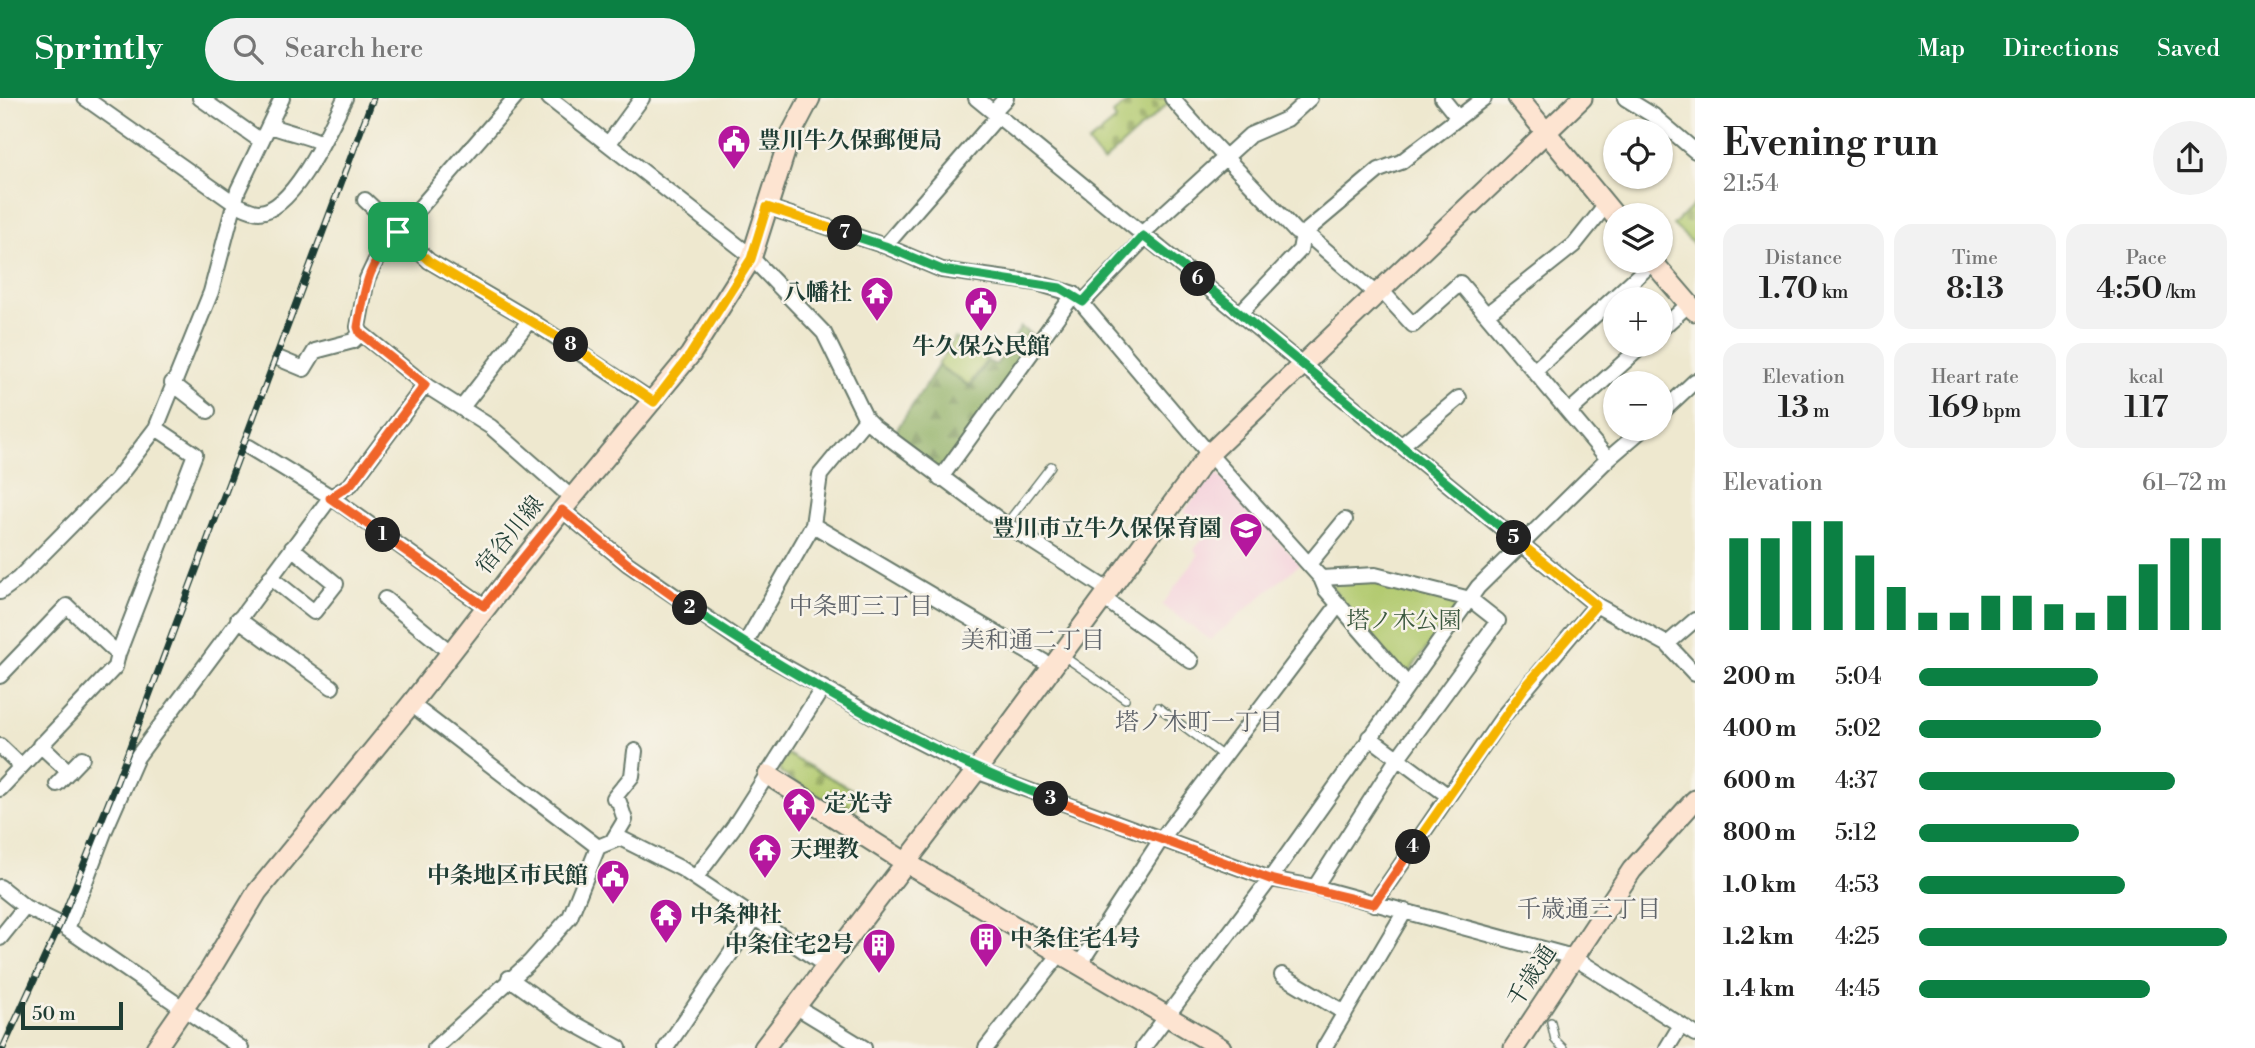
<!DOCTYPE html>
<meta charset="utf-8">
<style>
:root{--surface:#fff;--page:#f2f2f2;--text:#222;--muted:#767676;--accent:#0b8043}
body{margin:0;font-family:"Libre Bodoni","Noto Serif JP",serif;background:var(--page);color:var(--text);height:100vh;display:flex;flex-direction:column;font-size:26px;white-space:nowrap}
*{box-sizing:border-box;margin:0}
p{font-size:23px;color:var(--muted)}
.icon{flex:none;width:38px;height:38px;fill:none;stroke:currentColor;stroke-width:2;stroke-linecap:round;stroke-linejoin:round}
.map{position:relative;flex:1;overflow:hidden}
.drawer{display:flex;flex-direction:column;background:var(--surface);width:560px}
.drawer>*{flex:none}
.tools{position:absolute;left:1603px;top:21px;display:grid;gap:14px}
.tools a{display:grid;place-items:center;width:70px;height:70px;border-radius:50%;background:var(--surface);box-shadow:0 2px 5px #0004;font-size:35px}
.scale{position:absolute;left:21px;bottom:18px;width:102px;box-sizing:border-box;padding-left:7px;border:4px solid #1f3d34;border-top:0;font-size:19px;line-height:24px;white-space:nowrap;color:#1f3d34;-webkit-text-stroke:5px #f7f3e8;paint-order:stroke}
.pin{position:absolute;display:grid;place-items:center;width:60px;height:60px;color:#fff;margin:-30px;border-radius:14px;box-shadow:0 4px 10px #0006}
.km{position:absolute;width:35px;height:35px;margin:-18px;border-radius:50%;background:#222;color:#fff;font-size:19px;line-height:35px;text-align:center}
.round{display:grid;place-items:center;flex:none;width:74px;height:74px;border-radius:37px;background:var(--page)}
.headline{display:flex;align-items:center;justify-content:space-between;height:119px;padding:0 28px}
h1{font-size:38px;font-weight:600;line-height:52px}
.metrics{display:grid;grid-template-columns:repeat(3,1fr);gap:10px;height:119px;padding:7px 28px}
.metrics div{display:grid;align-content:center;border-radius:18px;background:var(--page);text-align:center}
.metrics b{font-size:30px;font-weight:600}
.metrics small{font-size:19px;font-weight:400}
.metrics p{font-size:19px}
.chart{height:196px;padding:14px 28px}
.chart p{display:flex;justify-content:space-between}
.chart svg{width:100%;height:126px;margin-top:7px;stroke:var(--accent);stroke-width:6}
ul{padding:0 28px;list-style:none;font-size:23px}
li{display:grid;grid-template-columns:112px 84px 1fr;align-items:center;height:52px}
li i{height:18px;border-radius:9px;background:var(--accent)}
header{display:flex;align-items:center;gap:42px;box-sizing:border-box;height:98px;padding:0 35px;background:var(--accent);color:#fff}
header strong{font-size:33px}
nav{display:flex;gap:38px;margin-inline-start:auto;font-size:24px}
.search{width:490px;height:63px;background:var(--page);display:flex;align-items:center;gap:18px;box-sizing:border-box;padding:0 24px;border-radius:38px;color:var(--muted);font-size:26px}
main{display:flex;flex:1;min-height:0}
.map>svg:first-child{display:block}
</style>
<header>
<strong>Sprintly</strong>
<div class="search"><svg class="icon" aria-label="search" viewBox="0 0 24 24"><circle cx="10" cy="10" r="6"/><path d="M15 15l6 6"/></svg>Search here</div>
<nav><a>Map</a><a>Directions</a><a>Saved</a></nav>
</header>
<main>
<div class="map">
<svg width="1695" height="950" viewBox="0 0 1695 950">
<defs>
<pattern id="forest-firs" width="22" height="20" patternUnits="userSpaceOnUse" patternTransform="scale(1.75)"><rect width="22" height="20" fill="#8dae62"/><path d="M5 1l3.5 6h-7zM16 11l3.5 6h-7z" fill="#738f52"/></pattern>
<pattern id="cemetery-stones" width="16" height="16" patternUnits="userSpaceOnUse" patternTransform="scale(1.75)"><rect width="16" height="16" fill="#b2ca6f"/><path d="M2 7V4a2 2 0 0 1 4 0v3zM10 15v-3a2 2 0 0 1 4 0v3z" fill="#90a55c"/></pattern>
</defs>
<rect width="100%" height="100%" fill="#f7f3e8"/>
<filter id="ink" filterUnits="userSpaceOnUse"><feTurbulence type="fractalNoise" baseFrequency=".0143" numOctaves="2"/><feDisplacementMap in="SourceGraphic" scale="14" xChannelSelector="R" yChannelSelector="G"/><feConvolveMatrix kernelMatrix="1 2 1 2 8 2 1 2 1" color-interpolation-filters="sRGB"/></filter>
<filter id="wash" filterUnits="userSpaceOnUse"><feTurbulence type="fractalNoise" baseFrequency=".00686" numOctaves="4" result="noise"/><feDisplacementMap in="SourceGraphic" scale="28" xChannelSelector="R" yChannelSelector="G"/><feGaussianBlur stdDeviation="1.57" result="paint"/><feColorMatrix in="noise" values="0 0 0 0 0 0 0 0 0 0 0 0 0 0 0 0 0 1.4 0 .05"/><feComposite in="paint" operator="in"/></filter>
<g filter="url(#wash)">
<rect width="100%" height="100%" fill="#eee8cf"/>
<!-- built -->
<path fill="#f5cfdb" d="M1214,375H1218L1300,466L1210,542L1162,507L1199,456L1194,452L1209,432L1184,414Z"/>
<!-- forest -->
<path fill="url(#forest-firs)" stroke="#56764b" stroke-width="2" d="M1021,229L1036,240L944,370L935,373L892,339L938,268L970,289L988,263L996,267Z"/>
<!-- cemetery -->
<path fill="url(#cemetery-stones)" stroke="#688452" stroke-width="2" d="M1133,0H1167L1170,4L1103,64L1088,45L1116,22L1113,16Z
M1695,105V147L1673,127Z
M787,656L864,698L852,718L781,675L779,669Z"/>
<!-- park -->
<path fill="#b2ca6f" stroke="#688452" stroke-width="2" d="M955,240L987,261L969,287L938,267Z
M1372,480L1460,505L1408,575L1403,576L1331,489L1335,481Z"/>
</g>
<g filter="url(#ink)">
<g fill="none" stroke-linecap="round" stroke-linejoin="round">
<defs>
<path id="lane" d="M1006,426L1051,368
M1062,557L1125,601
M1158,609L1223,658
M1551,924L1555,942L1563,950"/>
<path id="street" d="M85,0L234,105C241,108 251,114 259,114C294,113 331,28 345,0
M200,0L261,43
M515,0L378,158L367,181L358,229L361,235L425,287L491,329L572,400
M549,0L746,154L824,235L866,321L873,328L1005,426L1108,492
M976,0L1596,507L1667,546L1695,576
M1172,0C1211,47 1255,89 1296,134L1307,136L1375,195
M1442,0L1458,20
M1625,0L1654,18L1695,53
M993,14L1006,0
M269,27C287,35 304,36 322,45
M609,45L642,0
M365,102L429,163L530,222L654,304
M767,109L885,148L942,172L1037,185L1074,196L1209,356L1321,480L1326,492L1407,586
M885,148L998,18
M1380,191L1413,227L1460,185L1608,361
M1083,204L1140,145L1147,131L1250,37L1287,21L1310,0
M1241,214L1300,152L1303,136L1379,72L1401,64L1484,0
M1487,216L1574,147L1606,107
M1661,231L1689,206
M280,261L304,271L315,253L353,243L361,235
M1534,273L1653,164
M172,285L208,313
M463,308L530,222
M1569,314L1643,247
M1661,315L1695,283
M1402,347L1459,300
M249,349L328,397L484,508
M940,381L1074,196
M562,412L628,466L745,546L912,640L976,673L1270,781L1315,789L1573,859L1695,936
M813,427L1053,569
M1309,466L1345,422
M270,479L314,514L336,486L292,450
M0,494L18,481L116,382L156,330L211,194L238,92L282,0
M1103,500L1191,563
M385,501L450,554
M238,521L332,589
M745,546L813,427L820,377L866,321
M1667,546L1695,522
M118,556L195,356L156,330
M0,578L67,508L118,556L115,569L0,691
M411,606L598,749
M1369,639L1447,697
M40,647L69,674
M0,648L21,668
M57,686L82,660
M613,742L625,722L619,704L614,700L632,678L635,653
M696,779L733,730L822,591
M0,789L25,809L60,826L241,950
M1315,789L1397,661L1498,523L1470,501L1375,477L1321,480
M1374,806L1505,616L1596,507
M67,831L105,732L137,659L330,400L351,386L425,287
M0,840L25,809
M1079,867L1160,743L1339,506
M1282,877L1345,915
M509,880L568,922L619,950
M795,908L864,950
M435,950L530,864L570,819L598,749L620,740L682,771L825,867
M666,950L755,820
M986,950L1060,856
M1143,950L1270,781L1478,489L1608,361L1643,331
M1324,950L1405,813
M1667,950L1681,927"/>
<path id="secondary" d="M1518,0L1615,118
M1652,163L1695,213
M768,677L905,764L1221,950
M156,950L210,872L257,794L411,606L562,412L690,257L751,161L790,38L810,0
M764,950L976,673L1209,356L1582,0
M1514,950L1632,772L1695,702"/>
</defs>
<!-- lane casing -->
<use href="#lane" stroke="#67796a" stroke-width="10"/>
<!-- street casing -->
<use href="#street" stroke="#67796a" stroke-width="18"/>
<!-- secondary casing -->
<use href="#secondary" stroke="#67796a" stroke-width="23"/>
<!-- lane -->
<use href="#lane" stroke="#fff" stroke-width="7"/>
<!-- street -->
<use href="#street" stroke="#fff" stroke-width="14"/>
<!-- secondary -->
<use href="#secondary" stroke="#fde4d1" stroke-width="19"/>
<defs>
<path id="rail" d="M3,950L60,826L116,686L373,0"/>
</defs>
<!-- rail casing -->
<use href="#rail" stroke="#1f3d34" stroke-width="7"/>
<!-- rail -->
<use href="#rail" stroke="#f7f3e8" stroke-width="4.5" stroke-dasharray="13" stroke-linecap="butt"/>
</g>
</g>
<g fill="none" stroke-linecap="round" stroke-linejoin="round" filter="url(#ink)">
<defs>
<path id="split-1" d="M383,437L330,400L351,386L425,287L360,235L358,229C366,184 367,169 398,134"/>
<path id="split-2" d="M383,437L484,508L562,412L628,466L690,510"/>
<path id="split-3" d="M690,510C804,585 924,653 1051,701"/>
<path id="split-4" d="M1051,701L1270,781L1374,806L1413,749"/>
<path id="split-5" d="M1413,749L1526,588L1596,507L1514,440"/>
<path id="split-6" d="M1198,181L1514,440"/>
<path id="split-7" d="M845,135L885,148L942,172L1060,190L1083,204L1143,138L1198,181"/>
<path id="split-8" d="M571,247L654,304L690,257L751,161L767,109L845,135"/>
<path id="split-9" d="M398,134L429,163L571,247"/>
</defs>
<!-- split-1 casing -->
<use href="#split-1" stroke="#fff" stroke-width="14"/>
<!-- split-2 casing -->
<use href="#split-2" stroke="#fff" stroke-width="14"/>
<!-- split-3 casing -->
<use href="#split-3" stroke="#fff" stroke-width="14"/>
<!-- split-4 casing -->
<use href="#split-4" stroke="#fff" stroke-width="14"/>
<!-- split-5 casing -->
<use href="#split-5" stroke="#fff" stroke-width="14"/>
<!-- split-6 casing -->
<use href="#split-6" stroke="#fff" stroke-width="14"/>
<!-- split-7 casing -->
<use href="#split-7" stroke="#fff" stroke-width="14"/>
<!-- split-8 casing -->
<use href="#split-8" stroke="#fff" stroke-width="14"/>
<!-- split-9 casing -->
<use href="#split-9" stroke="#fff" stroke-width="14"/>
<!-- split-1 -->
<use href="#split-1" stroke="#f0652b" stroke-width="9"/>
<!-- split-2 -->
<use href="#split-2" stroke="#f0652b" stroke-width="9"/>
<!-- split-3 -->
<use href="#split-3" stroke="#22a559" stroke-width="9"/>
<!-- split-4 -->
<use href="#split-4" stroke="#f0652b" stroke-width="9"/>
<!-- split-5 -->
<use href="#split-5" stroke="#f5b400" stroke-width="9"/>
<!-- split-6 -->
<use href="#split-6" stroke="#22a559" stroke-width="9"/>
<!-- split-7 -->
<use href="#split-7" stroke="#22a559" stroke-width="9"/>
<!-- split-8 -->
<use href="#split-8" stroke="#f5b400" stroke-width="9"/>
<!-- split-9 -->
<use href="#split-9" stroke="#f5b400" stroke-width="9"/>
</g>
<!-- icons -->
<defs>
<symbol id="civic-pin" viewBox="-11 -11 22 30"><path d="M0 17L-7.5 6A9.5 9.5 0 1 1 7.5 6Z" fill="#b5179e" stroke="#f7f3e8"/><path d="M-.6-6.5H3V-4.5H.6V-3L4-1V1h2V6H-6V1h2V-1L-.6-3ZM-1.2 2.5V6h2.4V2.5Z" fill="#fff"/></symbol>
<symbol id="temple-pin" viewBox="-11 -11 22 30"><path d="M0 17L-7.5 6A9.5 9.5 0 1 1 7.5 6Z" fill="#b5179e" stroke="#f7f3e8"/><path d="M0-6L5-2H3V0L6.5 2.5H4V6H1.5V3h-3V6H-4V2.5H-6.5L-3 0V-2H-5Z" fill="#fff"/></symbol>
<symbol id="school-pin" viewBox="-11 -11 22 30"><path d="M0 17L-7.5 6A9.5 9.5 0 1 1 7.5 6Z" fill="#b5179e" stroke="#f7f3e8"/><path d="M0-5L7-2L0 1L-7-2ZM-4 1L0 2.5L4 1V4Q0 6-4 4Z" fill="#fff"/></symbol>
<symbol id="building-pin" viewBox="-11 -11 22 30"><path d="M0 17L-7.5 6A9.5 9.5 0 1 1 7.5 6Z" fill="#b5179e" stroke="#f7f3e8"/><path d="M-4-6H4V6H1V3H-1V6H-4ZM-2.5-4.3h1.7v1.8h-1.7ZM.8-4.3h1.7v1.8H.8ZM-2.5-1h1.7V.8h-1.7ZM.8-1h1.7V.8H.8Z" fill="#fff"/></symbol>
</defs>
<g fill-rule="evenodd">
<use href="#civic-pin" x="715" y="24" width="38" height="52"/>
<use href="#temple-pin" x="858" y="176" width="38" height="52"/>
<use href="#civic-pin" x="962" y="186" width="38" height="52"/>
<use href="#school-pin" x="1227" y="412" width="38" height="52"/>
<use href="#temple-pin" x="780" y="687" width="38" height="52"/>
<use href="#temple-pin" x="746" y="733" width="38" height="52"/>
<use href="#civic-pin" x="594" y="759" width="38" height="52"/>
<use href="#temple-pin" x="647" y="798" width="38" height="52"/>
<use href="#building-pin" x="967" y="822" width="38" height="52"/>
<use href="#building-pin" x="860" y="828" width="38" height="52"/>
</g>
<g text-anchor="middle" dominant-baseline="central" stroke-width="5" stroke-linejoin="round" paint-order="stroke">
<!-- poi labels -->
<g font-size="23" font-weight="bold" fill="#1f3d34" stroke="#f7f3e8" text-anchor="start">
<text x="758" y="43">豊川牛久保郵便局</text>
<text x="852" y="195" text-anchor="end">八幡社</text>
<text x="981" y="249" text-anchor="middle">牛久保公民館</text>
<text x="1222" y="431" text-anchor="end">豊川市立牛久保保育園</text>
<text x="824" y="706">定光寺</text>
<text x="790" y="752">天理教</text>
<text x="588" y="778" text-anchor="end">中条地区市民館</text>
<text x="690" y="817">中条神社</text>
<text x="1010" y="841">中条住宅4号</text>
<text x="854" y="847" text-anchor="end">中条住宅2号</text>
</g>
<!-- street labels -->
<g font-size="23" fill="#1f3d34" stroke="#f7f3e8">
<text transform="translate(510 437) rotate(-51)">宿谷川線</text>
<text transform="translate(1532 878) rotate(-57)">千歳通</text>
</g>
<!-- park labels -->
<g font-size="23" fill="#3c5940" stroke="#f7f3e8">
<text x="1404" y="523">塔ノ木公園</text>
</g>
<!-- neighbourhood labels -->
<g font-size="24" fill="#5f646a" stroke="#f7f3e8">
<text x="861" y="509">中条町三丁目</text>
<text x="1033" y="543">美和通二丁目</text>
<text x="1199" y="625">塔ノ木町一丁目</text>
<text x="1589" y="812">千歳通三丁目</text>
</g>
</g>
</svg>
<div class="tools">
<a><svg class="icon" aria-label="locate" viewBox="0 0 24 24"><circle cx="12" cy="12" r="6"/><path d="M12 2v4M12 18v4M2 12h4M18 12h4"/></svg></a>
<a><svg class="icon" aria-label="layers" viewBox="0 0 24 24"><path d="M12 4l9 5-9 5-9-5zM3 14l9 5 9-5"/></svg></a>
<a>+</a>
<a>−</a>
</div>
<div class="scale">50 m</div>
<div class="pin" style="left:398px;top:134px;background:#1e9e55"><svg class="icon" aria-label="arrive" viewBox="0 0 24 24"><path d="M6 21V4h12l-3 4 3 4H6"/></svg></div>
<b class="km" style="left:383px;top:437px">1</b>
<b class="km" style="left:690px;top:510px">2</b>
<b class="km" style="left:1051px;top:701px">3</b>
<b class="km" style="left:1413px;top:749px">4</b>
<b class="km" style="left:1514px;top:440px">5</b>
<b class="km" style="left:1198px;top:181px">6</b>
<b class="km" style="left:845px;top:135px">7</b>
<b class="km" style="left:571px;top:247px">8</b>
</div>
<section class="drawer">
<div class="headline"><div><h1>Evening run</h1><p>21:54</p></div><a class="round"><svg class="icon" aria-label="share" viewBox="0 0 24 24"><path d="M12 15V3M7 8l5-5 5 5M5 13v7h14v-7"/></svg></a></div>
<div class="metrics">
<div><p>Distance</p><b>1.70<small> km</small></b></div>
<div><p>Time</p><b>8:13</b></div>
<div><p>Pace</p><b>4:50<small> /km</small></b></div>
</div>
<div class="metrics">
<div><p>Elevation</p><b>13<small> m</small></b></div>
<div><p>Heart rate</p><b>169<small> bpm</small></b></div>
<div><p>kcal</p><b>117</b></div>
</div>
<div class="chart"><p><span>Elevation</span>61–72 m</p>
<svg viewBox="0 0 160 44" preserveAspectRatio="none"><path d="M5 44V12M15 44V12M25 44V6M35 44V6M45 44V18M55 44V29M65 44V38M75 44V38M85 44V32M95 44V32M105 44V35M115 44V38M125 44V32M135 44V21M145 44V12M155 44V12"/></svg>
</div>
<ul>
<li><b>200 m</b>5:04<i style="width:58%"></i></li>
<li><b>400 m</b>5:02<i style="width:59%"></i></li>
<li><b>600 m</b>4:37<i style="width:83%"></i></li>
<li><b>800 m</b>5:12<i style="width:52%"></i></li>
<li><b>1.0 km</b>4:53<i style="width:67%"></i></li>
<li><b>1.2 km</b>4:25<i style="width:100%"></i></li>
<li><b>1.4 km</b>4:45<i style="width:75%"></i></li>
</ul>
</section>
</main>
